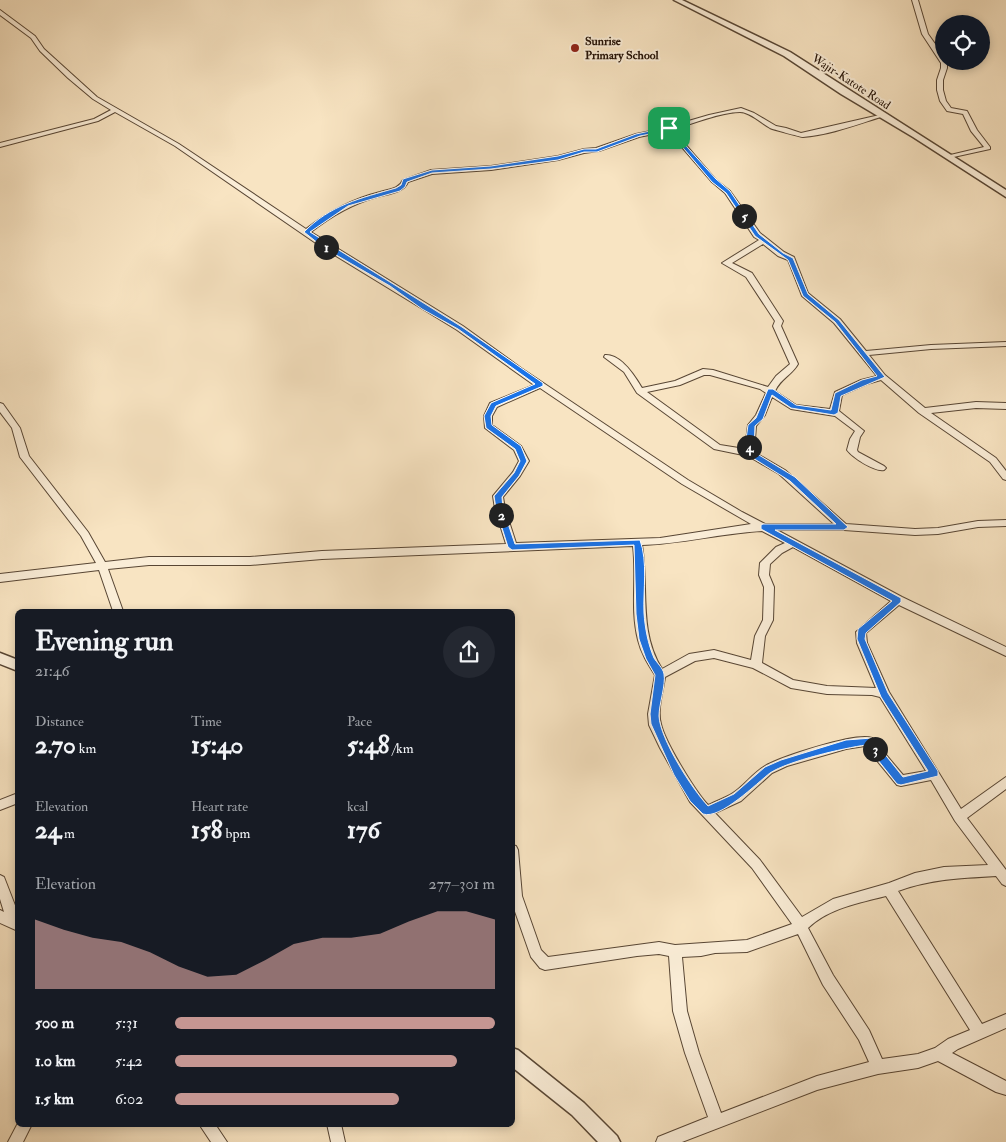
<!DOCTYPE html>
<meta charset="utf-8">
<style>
:root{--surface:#171b24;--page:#242831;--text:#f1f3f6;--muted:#9ea1a6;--accent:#c59692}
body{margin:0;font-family:"IM FELL Double Pica",serif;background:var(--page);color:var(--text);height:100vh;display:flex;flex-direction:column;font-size:19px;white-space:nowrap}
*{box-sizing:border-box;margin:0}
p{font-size:16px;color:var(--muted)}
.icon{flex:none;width:28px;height:28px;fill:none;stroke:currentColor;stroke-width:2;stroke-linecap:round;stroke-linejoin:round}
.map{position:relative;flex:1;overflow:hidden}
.details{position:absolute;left:15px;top:609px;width:500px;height:518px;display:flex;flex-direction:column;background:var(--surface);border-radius:8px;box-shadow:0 2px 8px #0003}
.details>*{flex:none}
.buttons{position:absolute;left:935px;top:15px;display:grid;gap:10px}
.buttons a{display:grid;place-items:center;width:55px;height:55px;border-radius:50%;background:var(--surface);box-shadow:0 2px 8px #0003;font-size:25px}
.pin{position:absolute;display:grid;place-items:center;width:42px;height:42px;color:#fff;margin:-21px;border-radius:10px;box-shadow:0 2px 8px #0006}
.km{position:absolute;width:25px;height:25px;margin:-12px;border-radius:50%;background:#222;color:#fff;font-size:14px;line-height:25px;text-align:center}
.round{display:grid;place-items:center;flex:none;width:52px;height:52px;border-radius:26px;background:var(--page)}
.overview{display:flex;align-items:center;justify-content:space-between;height:85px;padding:0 20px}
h1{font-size:28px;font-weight:700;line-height:38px}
.figures{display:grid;grid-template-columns:repeat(3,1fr);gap:8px;height:85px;padding:5px 20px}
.figures div{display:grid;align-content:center}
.figures b{font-size:25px;font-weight:700}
.figures small{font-size:14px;font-weight:400}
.figures p{font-size:14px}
.chart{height:140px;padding:10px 20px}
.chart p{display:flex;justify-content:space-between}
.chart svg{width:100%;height:90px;margin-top:5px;fill:var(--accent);opacity:.7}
ul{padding:0 20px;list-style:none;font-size:16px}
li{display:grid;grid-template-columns:80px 60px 1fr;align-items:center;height:38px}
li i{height:12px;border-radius:6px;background:var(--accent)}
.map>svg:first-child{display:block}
</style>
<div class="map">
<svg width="1006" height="1142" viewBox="0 0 1006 1142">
<rect width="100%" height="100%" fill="#f8e4c2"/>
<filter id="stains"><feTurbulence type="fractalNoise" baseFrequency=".004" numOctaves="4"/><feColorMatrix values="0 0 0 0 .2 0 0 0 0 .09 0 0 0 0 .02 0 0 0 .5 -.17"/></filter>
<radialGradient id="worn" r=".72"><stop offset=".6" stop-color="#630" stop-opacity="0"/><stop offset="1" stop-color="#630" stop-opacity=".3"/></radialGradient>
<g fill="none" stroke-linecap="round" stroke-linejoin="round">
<defs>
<path id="minor" d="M912,0H918L928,34L943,55L944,61L947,63V68L943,80V90L946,101L951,108L967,111L977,130L990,147V149L949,158L946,156L984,147L971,131L963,114L947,111L940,101L937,90V80L941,68V63L922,34Z
M0,10L35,36L44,49L97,97L179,144L306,229C328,212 352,199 380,192C389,189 399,189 403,180L431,170L491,166L558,156L584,149L596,148L636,134L661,129L709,115L741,108L754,113L776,126L786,128L801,133L884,114V116C858,124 830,135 803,137C800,137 772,129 770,128C761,123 750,112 740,112C722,112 690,124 673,130L716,180L730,191L760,233L784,252L794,257L808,293L840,319L866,351L931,345L1006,342V346L931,349L869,355L885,375L925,408L976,402L1006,403V409L976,408L931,413L996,458L1006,471V480L1003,479L990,462L919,413L881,380L867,384L842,395L839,411L864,431L860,437L857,450L858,452L884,466L886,468L884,470C875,472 853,458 847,450L850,439L855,431L835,416L791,409L772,397L765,415L756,426L754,452L785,470L846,524L915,529L938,528L978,521L1006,520V526L978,527L938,534L915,535L844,530H777L902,597L1006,647V656L899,605L866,633L867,643L889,692L961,809L1006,777V789L967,818L1006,870V886L1002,884L996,876C961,878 930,879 898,891L982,1024L1006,1014V1028L958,1049L952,1053L1006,1081V1095L996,1092L938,1061L918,1068L878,1074L817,1090L682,1142H656L658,1137L708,1117L685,1053L673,1011L669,956L659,954L637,956L545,970L540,968L531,957L512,903V845L516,846L518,850L522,896L541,950L548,957L659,942L675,945L747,940L792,924L752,868L690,802L660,748L649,725L648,714L655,675C648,664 641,653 638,640C630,609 637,577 633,546L322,559L250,565H149L108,569L123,611H113L99,570L0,582V574L96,563L81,536L20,457L12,428L0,412V403L3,404L20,428L29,456L88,532L105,562L149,557H250L322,551L506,544L495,509L493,496L513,472L519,461L514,450L485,428L484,416L490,403L534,385L457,330L323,248L175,146L115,112L98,121L0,147V143L94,119L111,110L93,99L68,78L40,51L31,38L0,15ZM668,131L712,182L725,193L754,237L759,240L722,263L746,277L775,321L773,326L790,364L776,376L768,387L713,370L703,369L675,381L642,388C635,376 621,354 605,355L604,357L624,372L637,393L714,449L748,456L779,474L834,524H765L742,512L688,480L521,368L463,326L311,232C331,216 352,204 377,197C387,194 404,193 408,182L432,174L491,170L558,160L584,153L599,151L639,137ZM763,244L778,256L788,260L802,296L834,323L877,376L861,380L835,392L830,409L796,405L775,391C781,378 792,375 798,364L781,326L783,321L752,273L732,263ZM704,375H710L760,389L766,393L756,415L748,425L745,449L720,445L647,392L680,385ZM540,388L682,484L751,524L660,538L516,543L505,509L503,497L520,476L529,461L521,446L492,425V416L497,407ZM762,531L785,543L776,547L760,563L759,575L764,587L763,620L755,636L751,660L714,650L689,654L662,669C638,631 649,587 642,545C682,544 722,533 762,531ZM793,547L891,601L856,632L857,643L876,688L827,686L793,680L762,663L765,636L773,620L774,587L769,575L770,564L782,553ZM714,658L753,668L791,688L827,694L872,695L880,697L926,771L903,775L872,738C856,732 780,757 765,766C753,773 744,786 733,793C725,798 716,801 708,805C695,791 665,742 661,724C657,710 663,692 665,677L695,661ZM865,746L897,785L901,786L931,780L955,821L988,865L944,867L915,873L889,883L833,899L802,917L760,860L715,813L741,801L772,773L787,766L846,749ZM886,896L970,1030L948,1039L935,1048L918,1054L882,1059L869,1030L833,975L808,928C829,908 859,903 886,896ZM798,934L823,985L859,1040L869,1062L817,1076L721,1113L699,1053L687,1011L682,957L701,956L715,953L747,952Z
M18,793V803L0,810V800Z
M0,875L4,877L18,913V931L0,923V910L4,912L0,899Z
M18,1123L32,1124L23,1142H8Z
M199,1124H215L227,1142H211Z
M327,1124H341L345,1142H331Z"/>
<path id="tertiary" d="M674,0H682L790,52L1006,190V197L913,137L841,94L784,56Z
M0,653L18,660V671L0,664Z
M512,1048L518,1050L584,1103L617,1136L620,1142H598L572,1115L512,1067Z"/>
</defs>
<!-- minor casing -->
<use href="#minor" stroke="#584634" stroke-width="2"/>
<!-- tertiary casing -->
<use href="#tertiary" stroke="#584634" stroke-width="3"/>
<!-- minor -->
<use href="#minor" fill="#faedd7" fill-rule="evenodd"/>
<!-- tertiary -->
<use href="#tertiary" fill="#faedd7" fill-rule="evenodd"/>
</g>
<!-- route -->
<path fill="#1a73e8" stroke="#fff" fill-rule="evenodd" d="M669,127L716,179L730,191L759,234L783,253L793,258L808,294L839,320L885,377L841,396L838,413L834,415L791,408L772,395L763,419L755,426L754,452L795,477L848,527L844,530H775L901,598V602L866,633L865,639L888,693L938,771V776L901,785L897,784L866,745C844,748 788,761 770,773C757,783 720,820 703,814L690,801L674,775L651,724L650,714L655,675L646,659L639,639L636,614L634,545L512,550L508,547L496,509L494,496L514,473L520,461L515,449L486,428L484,416L491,403L535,384L458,329L422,309L390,286L324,248L304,232C330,205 361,198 396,188L401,185L403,179L432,170L491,166L558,156L584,149H596L636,134ZM668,130L712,182L726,193L755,236L788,260L803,296L835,322L877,376L862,380L835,393L831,410L796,405L773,389H768L756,418L748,425L745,446L748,455L790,481L836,524H763L761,525V529L892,601L858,629L857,639L881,697L928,771L903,777L872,738L846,740L781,760L765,767L734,794L708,806C692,789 660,739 659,716C659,704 666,685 664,674C663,668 657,663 654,658C648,644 645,628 644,613C643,590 648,562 640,540L515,544L503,509L502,497L519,476L527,461L521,446L492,425L491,416L496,406L543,386V383L462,327L310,232L348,206L400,191L405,187L407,182L432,173L491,169L558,160L584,152H597L640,136Z"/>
<!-- markers -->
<circle fill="#8f2418" stroke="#faedd7" stroke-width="2" cx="575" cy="48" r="5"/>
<g text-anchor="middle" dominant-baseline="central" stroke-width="4" stroke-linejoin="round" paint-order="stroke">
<!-- far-poi labels -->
<g font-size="12" font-weight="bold" fill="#231105" stroke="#faedd7" text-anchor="start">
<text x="585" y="41">Sunrise<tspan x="585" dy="14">Primary School</tspan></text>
</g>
<!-- far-street labels -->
<g font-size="12" fill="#231105" stroke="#faedd7">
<text transform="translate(851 82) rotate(33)">Wajir-Katote Road</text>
</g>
</g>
<rect width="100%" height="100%" filter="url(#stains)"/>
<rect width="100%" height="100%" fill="url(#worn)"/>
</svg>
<div class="buttons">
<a><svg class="icon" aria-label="locate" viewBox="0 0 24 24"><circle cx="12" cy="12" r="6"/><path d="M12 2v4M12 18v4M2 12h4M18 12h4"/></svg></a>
</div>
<div class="pin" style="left:669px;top:128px;background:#1e9e55"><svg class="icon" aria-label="arrive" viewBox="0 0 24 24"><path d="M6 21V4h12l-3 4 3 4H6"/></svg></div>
<b class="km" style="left:326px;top:247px">1</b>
<b class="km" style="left:501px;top:515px">2</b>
<b class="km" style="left:875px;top:749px">3</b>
<b class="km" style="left:749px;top:447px">4</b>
<b class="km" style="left:744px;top:216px">5</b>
<section class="details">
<div class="overview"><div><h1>Evening run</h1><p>21:46</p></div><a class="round"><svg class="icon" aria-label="share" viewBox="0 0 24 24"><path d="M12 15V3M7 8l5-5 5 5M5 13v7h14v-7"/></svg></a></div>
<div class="figures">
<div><p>Distance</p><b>2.70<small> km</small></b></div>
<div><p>Time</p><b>15:40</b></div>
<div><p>Pace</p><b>5:48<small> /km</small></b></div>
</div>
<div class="figures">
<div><p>Elevation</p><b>24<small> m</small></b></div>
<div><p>Heart rate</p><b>158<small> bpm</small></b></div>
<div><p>kcal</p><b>176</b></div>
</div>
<div class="chart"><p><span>Elevation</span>277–301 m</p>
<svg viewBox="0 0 160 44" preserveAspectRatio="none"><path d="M0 44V10L10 15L20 19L30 21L40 26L50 33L60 38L70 37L80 30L90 22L100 19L110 19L120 17L130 11L140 6L150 6L160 10V44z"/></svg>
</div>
<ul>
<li><b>500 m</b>5:31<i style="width:100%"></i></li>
<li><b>1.0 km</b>5:42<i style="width:88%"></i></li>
<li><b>1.5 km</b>6:02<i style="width:70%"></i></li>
</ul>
</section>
</div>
